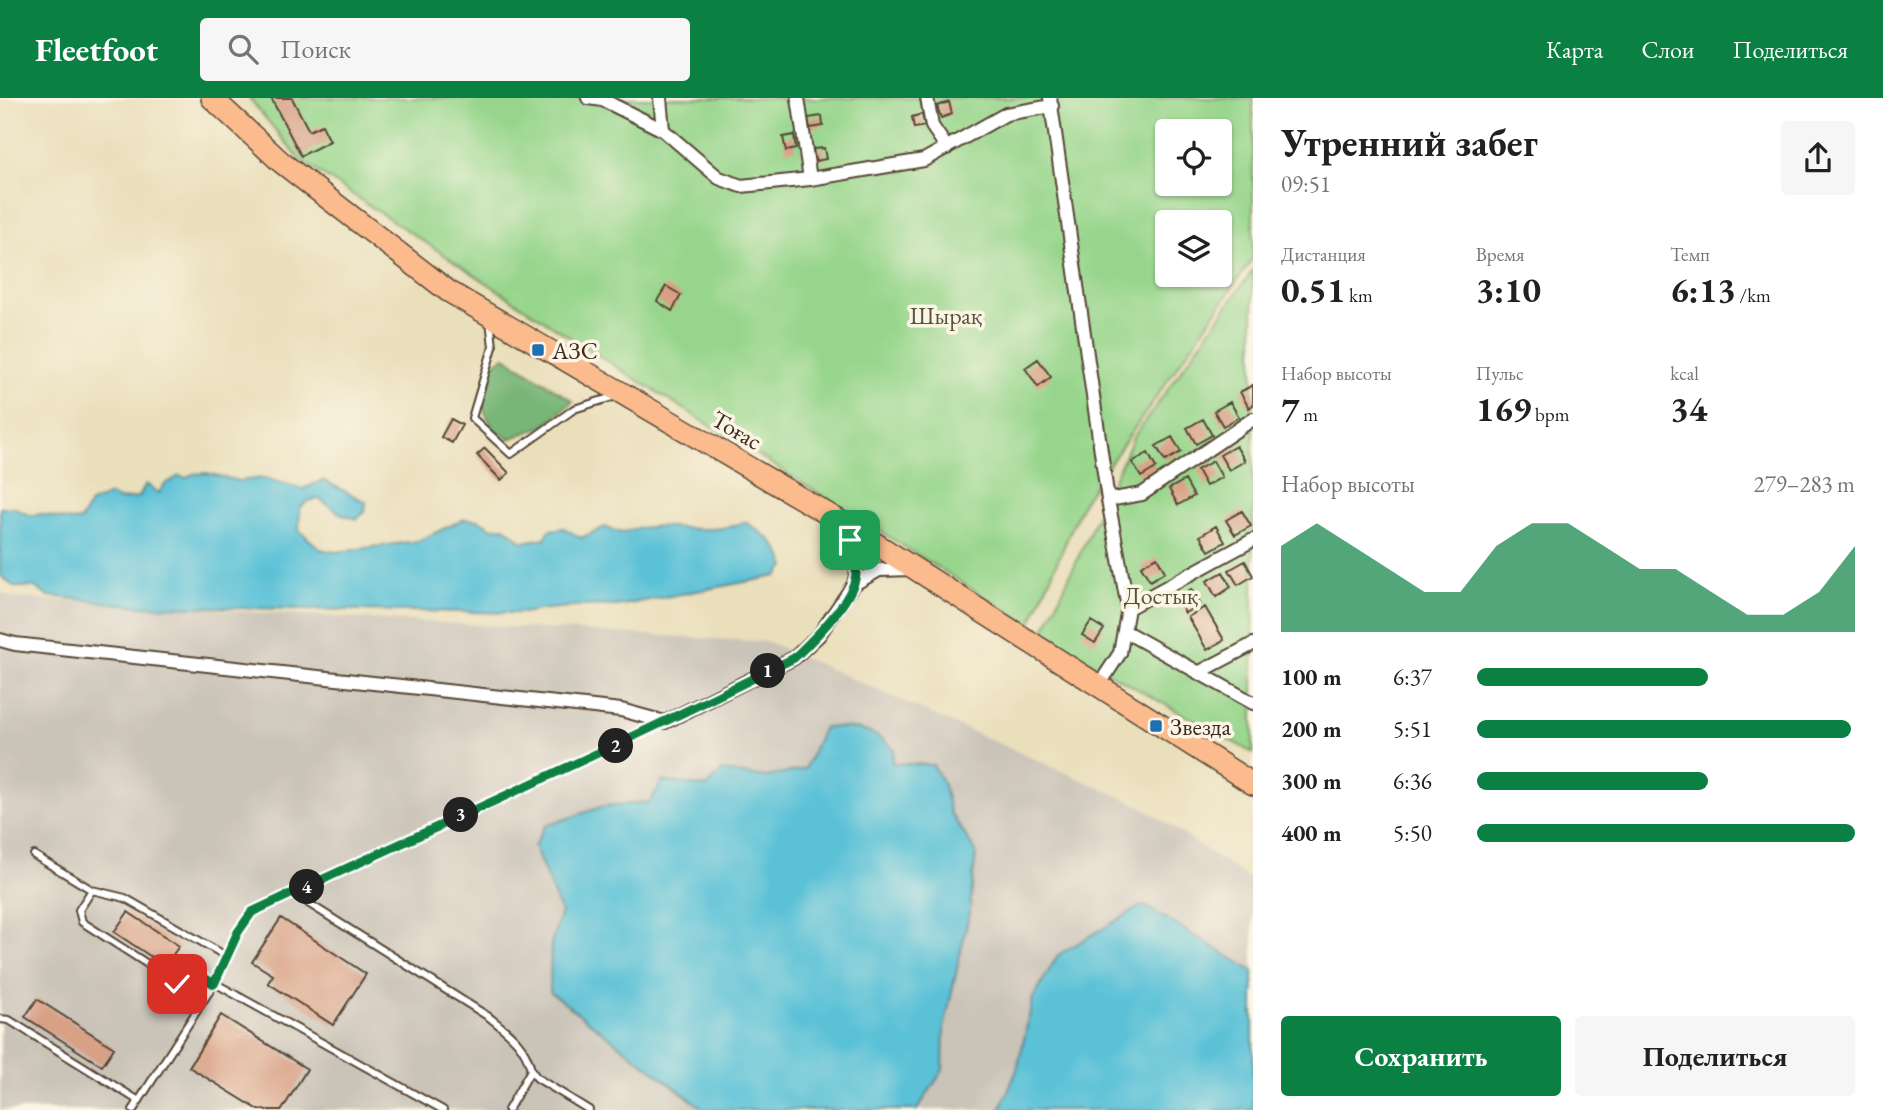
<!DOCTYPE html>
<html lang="ru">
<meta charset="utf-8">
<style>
:root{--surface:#fff;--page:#f6f6f6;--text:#202124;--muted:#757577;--accent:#0b8043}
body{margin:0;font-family:"EB Garamond",serif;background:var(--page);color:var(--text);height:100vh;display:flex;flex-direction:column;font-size:26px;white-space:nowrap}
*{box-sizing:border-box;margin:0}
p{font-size:23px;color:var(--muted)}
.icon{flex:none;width:38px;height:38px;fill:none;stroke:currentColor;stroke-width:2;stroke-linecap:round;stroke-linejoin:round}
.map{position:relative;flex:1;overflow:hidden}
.side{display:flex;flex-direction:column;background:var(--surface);width:630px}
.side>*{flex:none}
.fabs{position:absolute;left:1155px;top:21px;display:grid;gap:14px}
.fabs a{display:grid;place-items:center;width:77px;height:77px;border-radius:7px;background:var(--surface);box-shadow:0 2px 5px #0004;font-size:35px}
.pin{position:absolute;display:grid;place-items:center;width:60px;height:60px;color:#fff;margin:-30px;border-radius:14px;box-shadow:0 4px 10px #0006}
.km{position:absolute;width:35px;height:35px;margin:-18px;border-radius:50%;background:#222;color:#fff;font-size:19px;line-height:35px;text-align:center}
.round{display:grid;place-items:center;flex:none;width:74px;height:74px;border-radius:7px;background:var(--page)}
.overview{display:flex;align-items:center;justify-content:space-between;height:119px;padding:0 28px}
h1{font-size:38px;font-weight:700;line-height:52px}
.stats{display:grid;grid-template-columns:repeat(3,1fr);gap:10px;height:119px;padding:7px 28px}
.stats div{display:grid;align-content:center}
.stats b{font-size:35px;font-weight:700}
.stats small{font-size:19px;font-weight:400}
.stats p{font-size:19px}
.chart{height:196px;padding:14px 28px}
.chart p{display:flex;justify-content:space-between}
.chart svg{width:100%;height:126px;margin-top:7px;fill:var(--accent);opacity:.7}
.button{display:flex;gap:14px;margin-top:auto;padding:14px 28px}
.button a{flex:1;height:80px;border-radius:7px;background:var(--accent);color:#fff;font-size:28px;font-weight:700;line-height:80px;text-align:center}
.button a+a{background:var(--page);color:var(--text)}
ul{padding:0 28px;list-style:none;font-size:23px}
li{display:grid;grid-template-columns:112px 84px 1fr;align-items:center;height:52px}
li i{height:18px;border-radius:9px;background:var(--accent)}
header{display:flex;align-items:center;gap:42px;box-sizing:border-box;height:98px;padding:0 35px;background:var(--accent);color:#fff}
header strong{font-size:33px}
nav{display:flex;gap:38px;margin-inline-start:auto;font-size:24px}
.search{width:490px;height:63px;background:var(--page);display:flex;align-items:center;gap:18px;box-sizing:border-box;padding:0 24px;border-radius:7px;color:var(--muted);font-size:26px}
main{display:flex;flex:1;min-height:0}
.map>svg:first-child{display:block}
</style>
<header>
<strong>Fleetfoot</strong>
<div class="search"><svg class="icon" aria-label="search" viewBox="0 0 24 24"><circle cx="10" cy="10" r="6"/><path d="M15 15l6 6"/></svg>Поиск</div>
<nav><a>Карта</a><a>Слои</a><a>Поделиться</a></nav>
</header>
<main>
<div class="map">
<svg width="1253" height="1012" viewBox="0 0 1253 1012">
<rect width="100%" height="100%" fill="#fcf5e5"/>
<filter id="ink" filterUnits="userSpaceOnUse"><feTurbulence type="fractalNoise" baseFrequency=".0143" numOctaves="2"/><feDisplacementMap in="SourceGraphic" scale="14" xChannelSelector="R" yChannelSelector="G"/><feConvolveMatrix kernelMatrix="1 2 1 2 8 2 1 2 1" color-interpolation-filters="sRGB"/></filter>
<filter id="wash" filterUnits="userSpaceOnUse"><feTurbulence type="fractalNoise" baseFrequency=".00686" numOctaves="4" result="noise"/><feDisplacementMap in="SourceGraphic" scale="28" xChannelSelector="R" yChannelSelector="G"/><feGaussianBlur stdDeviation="1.57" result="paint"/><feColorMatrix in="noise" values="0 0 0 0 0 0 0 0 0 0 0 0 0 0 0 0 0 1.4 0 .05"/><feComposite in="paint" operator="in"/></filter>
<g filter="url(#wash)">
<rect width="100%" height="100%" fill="#eadfbb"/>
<!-- industrial -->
<path fill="#cac3b8" d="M0,495L14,500L768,544L1139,707L1253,783V1012H0Z"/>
<!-- green -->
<path fill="#96d58b" stroke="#688054" stroke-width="2" fill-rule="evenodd" d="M249,0H1253V160L1083,404L1030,527L583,248L300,62ZM1167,33H1220V86H1167ZM1167,124H1220V177H1167Z
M1253,172V655L1042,538L1133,340Z"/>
<!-- forest -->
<path fill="#78b677" stroke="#5a704a" stroke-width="2" d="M505,259L573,303L544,328L509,341L493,330L480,304L486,285L491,284L489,275L496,264Z"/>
<!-- water -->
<path fill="#5ac1d7" stroke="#4a767a" stroke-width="2" d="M207,375L239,383L264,380L303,391L323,382L366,404L365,414L357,421L343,417L319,401L308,403L300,410L299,432L320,451L336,454L418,443L464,421L479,422L492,430L505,429L523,444L545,440L550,432L564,430L581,440L605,429L622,435C662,418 698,442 745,424C764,436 780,445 785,468L777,478L617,508C584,506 555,509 522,515L140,508L47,498L35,489H14L0,477V410L13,409L31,418L40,416L71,423L81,422L90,405L110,397L120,402L139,399L146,386L159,395L164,387L179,378L187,380L192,376Z
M824,629C854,629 872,630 894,651L892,665L933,667L944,687L950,714L976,754L970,811L944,930L943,972L917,1012H705L550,894L551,846L561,814L534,748L545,728L604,708L650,704L662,683L707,689L722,673L767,679L805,671Z
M1143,807L1253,873V1012H1000L1017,972L1033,900L1058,857Z"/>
<g id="blocks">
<!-- building -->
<path fill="#d8a085" d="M271,0H292L309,33L322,27L330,43L301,58Z
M949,4L952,16L941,20L937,8Z
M922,16L925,28L914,30L912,19Z
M822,18L823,28L810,30L808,20Z
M794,37L796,51L786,53L783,39Z
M824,50L826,61L815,63L813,51Z
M666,188L681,197L672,213L657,203Z
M1038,261L1051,279L1038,289L1025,270Z
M1253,287V307L1249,310L1240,294Z
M1230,304L1239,319L1223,328L1214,313Z
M451,321L462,327L452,345L441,339Z
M1203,321L1212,337L1196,346L1187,330Z
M1172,339L1181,354L1165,363L1156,348Z
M1236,348L1245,363L1229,372L1220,357Z
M485,350L509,375L501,382L477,357Z
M1148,355L1156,370L1141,379L1132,364Z
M1213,363L1222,379L1206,388L1197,372Z
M1185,382L1194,398L1178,407L1169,391Z
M1242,413L1251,428L1235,437L1226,422Z
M1216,428L1225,444L1209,453L1200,438Z
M1157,459L1165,474L1150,483L1141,468Z
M1245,463L1253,478L1238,487L1229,472Z
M1223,474L1231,489L1216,499L1207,483Z
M1191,491L1200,506L1185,515L1176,500Z
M1205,509L1224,542L1207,552L1188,519Z
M1091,523L1104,531L1095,545L1082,537Z
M128,814L179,848L165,868L114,834Z
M281,820L366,876L333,927L268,885L273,877L252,864Z
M37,901L114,950L102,968L25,919Z
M221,917L307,971L282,1012H259L189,969Z"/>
</g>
</g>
<g filter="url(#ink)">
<use href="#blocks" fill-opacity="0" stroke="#554536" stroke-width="2"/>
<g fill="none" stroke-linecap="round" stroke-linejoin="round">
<defs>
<path id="lane" d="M490,222L493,249L472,320L511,356L574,311L616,298
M34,757L92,792
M300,792L308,805L489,919C508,934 526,947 531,972L508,1012
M226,858L125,800L92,792L79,812L82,824L177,885L193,873L443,1012
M0,921L9,922L139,1003
M531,972L537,980L589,1012
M133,1012L214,886L238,834L252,814L663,625"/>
<path id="street" d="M588,0L603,2L663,32L719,80L741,88L810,81L924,62L1006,16L1052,8
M660,0L663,32
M798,0L810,81
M927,0L932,28L947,50
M1050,0L1108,402L1128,510L1120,555L1099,587
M1108,402L1142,396L1253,321
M854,486L879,472L913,471
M1128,510L1253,442
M1126,534L1253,605
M0,542L15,546L621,612L665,624L794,560L819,537L854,486L857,473L843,426
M1198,575L1253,546"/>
<path id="highway" d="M212,0L281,64L448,193L843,425L1253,686"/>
</defs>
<!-- lane casing -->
<use href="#lane" stroke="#554536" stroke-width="10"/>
<!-- street casing -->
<use href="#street" stroke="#554536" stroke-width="16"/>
<!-- highway casing -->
<use href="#highway" stroke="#554536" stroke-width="24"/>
<!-- lane -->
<use href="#lane" stroke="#fff" stroke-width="6"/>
<!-- street -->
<use href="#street" stroke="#fff" stroke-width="12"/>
<!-- highway -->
<use href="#highway" stroke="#fbbb8d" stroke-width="21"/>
</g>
</g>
<g fill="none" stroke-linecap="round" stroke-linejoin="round" filter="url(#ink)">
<defs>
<path id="route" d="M177,886L193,873L214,886L238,834L252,814C433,730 616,650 794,560C813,542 855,501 856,475C857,464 852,452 850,442"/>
</defs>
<!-- route casing -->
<use href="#route" stroke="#fff" stroke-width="14"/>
<!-- route -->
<use href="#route" stroke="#0b8043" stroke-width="9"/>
</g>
<!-- markers -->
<g fill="#1f6fb2" stroke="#fcf5e5" stroke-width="2.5">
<rect x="531" y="245" width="14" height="14" rx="3.5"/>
<rect x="1149" y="621" width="14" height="14" rx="3.5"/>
</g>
<g text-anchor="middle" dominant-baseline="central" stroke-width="7" stroke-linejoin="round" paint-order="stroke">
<!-- park labels -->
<g font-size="24" fill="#525539" stroke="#fcf5e5">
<text x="946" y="217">Шырақ</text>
<text x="1161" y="497">Достық</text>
</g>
<!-- poi labels -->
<g font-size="24" fill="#3b2a1e" stroke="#fcf5e5" text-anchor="start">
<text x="552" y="252">АЗС</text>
<text x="1170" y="628">Звезда</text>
</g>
<!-- street labels -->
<g font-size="24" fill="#3b2a1e" stroke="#fcf5e5">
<text transform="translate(737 332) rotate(30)">Тоғас</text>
</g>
</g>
</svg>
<div class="fabs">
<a><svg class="icon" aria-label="locate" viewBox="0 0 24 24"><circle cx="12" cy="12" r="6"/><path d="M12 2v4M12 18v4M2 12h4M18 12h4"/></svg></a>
<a><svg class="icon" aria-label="layers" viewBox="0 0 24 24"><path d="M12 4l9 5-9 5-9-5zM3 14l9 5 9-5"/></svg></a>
</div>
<div class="pin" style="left:850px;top:442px;background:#1e9e55"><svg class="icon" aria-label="arrive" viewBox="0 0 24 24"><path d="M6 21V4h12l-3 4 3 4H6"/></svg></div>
<div class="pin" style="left:177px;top:886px;background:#d93025"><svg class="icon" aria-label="check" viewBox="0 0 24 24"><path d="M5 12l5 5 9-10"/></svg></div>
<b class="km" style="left:768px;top:573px">1</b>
<b class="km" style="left:616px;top:648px">2</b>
<b class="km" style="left:461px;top:717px">3</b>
<b class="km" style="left:307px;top:789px">4</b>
</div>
<section class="side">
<div class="overview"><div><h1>Утренний забег</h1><p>09:51</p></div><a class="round"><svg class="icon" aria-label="share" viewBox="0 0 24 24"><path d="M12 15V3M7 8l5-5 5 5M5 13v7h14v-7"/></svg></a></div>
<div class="stats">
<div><p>Дистанция</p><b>0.51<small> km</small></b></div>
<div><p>Время</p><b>3:10</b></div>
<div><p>Темп</p><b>6:13<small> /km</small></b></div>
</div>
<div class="stats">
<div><p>Набор высоты</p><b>7<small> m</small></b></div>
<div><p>Пульс</p><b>169<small> bpm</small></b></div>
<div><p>kcal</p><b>34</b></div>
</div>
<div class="chart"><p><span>Набор высоты</span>279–283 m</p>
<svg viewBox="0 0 160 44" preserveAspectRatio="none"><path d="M0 44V14L10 6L20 14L30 22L40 30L50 30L60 14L70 6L80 6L90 14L100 22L110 22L120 30L130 38L140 38L150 30L160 14V44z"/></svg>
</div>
<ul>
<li><b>100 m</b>6:37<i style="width:61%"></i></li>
<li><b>200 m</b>5:51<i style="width:99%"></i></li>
<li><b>300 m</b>6:36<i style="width:61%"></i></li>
<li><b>400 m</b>5:50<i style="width:100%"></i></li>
</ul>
<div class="button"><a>Сохранить</a><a>Поделиться</a></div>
</section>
</main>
